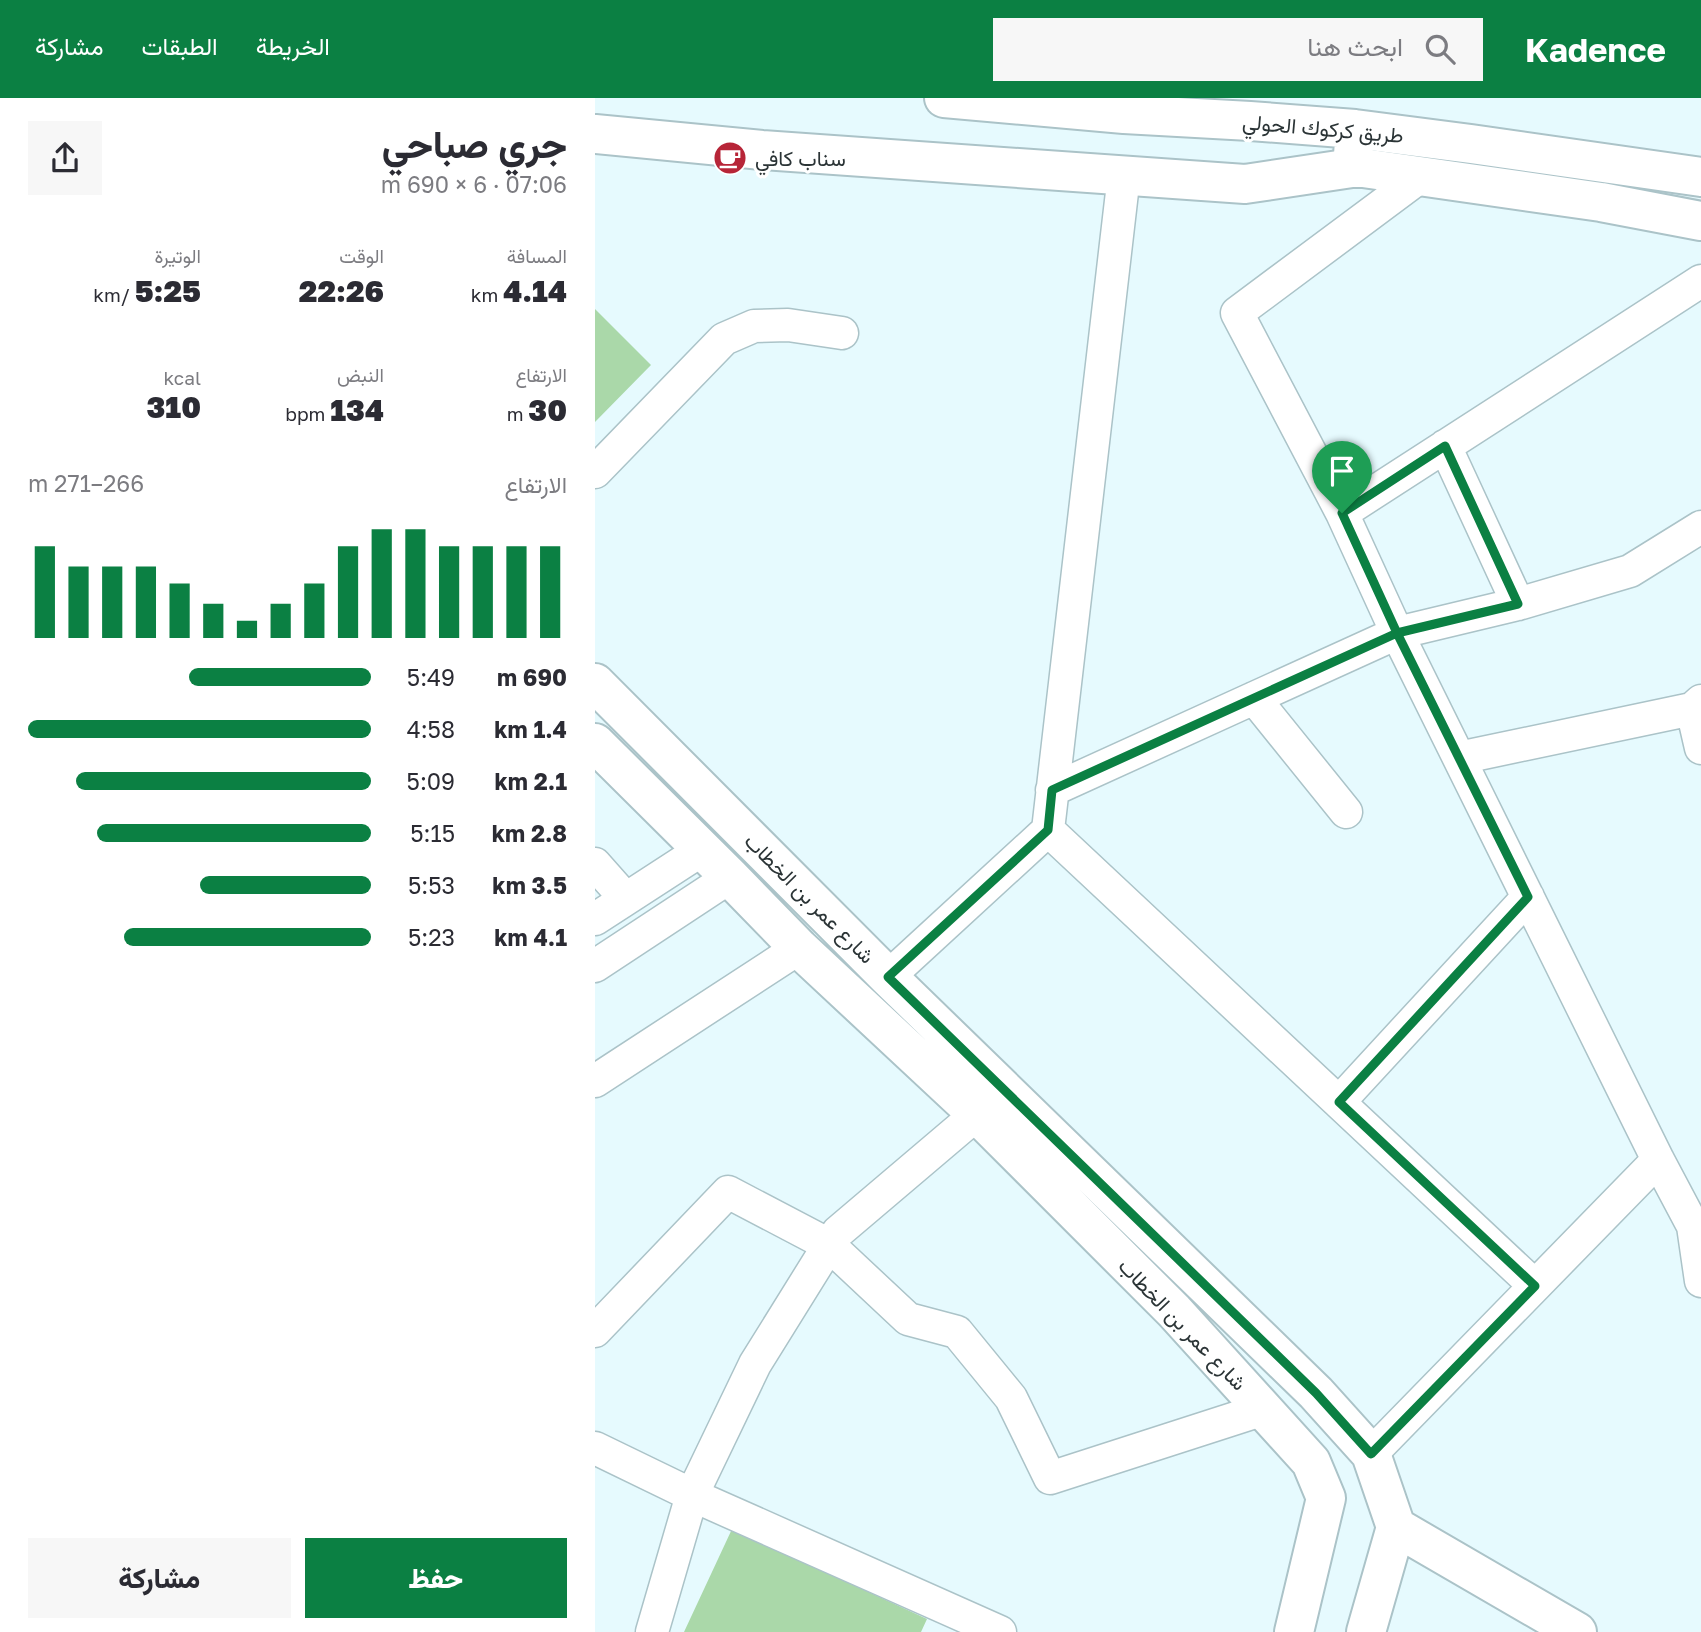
<!DOCTYPE html>
<html lang="ar">
<meta charset="utf-8">
<style>
:root{--surface:#fff;--page:#f7f7f7;--text:#2b2b33;--muted:#7c7c81;--accent:#0b8043}
body{margin:0;font-family:"Golos Text",Vazirmatn,sans-serif;background:var(--page);color:var(--text);direction:rtl;height:100vh;display:flex;flex-direction:column;font-size:26px;white-space:nowrap}
*{box-sizing:border-box;margin:0}
p{font-size:23px;color:var(--muted)}
.icon{flex:none;width:38px;height:38px;fill:none;stroke:currentColor;stroke-width:2;stroke-linecap:round;stroke-linejoin:round}
.map{position:relative;flex:1;overflow:hidden;direction:ltr}
.details{display:flex;flex-direction:column;background:var(--surface);width:595px}
.details>*{flex:none}
.pin{position:absolute;display:grid;place-items:center;width:60px;height:60px;color:#fff;margin:-72px -30px;border-radius:50% 50% 50% 0;rotate:-45deg;box-shadow:0 0 7px #0007}
.pin .icon{rotate:45deg}
.round{display:grid;place-items:center;flex:none;width:74px;height:74px;border-radius:0px;background:var(--page)}
.overview{display:flex;align-items:center;justify-content:space-between;height:119px;padding:0 28px}
h1{font-size:38px;font-weight:800;line-height:52px}
.stats{display:grid;grid-template-columns:repeat(3,1fr);gap:10px;height:119px;padding:7px 28px}
.stats div{display:grid;align-content:center}
.stats b{font-size:30px;font-weight:800}
.stats small{font-size:19px;font-weight:400}
.stats p{font-size:19px}
.chart{height:196px;padding:14px 28px}
.chart p{display:flex;justify-content:space-between}
.chart svg{width:100%;height:126px;margin-top:7px;stroke:var(--accent);stroke-width:6}
.button{display:flex;gap:14px;margin-top:auto;padding:14px 28px}
.button a{flex:1;height:80px;border-radius:0px;background:var(--accent);color:#fff;font-size:28px;font-weight:800;line-height:80px;text-align:center}
.button a+a{background:var(--page);color:var(--text)}
ul{padding:0 28px;list-style:none;font-size:23px}
li{display:grid;grid-template-columns:112px 84px 1fr;align-items:center;height:52px}
li i{height:18px;border-radius:9px;background:var(--accent)}
header{display:flex;align-items:center;gap:42px;box-sizing:border-box;height:98px;padding:0 35px;background:var(--accent);color:#fff}
header strong{font-size:33px}
nav{display:flex;gap:38px;margin-inline-start:auto;font-size:24px}
.search{width:490px;height:63px;background:var(--page);display:flex;align-items:center;gap:18px;box-sizing:border-box;padding:0 24px;border-radius:0px;color:var(--muted);font-size:26px}
main{display:flex;flex:1;min-height:0}
.map>svg:first-child{display:block}
</style>
<header>
<strong>Kadence</strong>
<div class="search"><svg class="icon" aria-label="search" viewBox="0 0 24 24"><circle cx="10" cy="10" r="6"/><path d="M15 15l6 6"/></svg>ابحث هنا</div>
<nav><a>الخريطة</a><a>الطبقات</a><a>مشاركة</a></nav>
</header>
<main>
<div class="map">
<svg width="1106" height="1534" viewBox="0 0 1106 1534">
<rect width="100%" height="100%" fill="#e6fafe"/>
<!-- green -->
<path fill="#aad8a9" d="M0,211L56,267L0,324Z
M137,1431L332,1521L326,1534H89Z"/>
<g fill="none" stroke-linecap="round" stroke-linejoin="round">
<defs>
<path id="minor" d="M826,78L642,215L747,415L802,535L1063,1062L1098,1128L1106,1183
M850,348L923,506
M0,374L129,241L159,228L193,227L247,235
M747,415L1106,183
M659,600L751,714
M1097,611L1106,650
M864,660L1097,611L1106,603
M457,692L802,535L923,506L1035,473L1106,429
M453,732L940,1188
M0,766L31,801
M0,821L108,751
M0,868L135,779
M293,879L453,732L529,77
M0,983L204,850
M744,1004L933,799
M0,1233L133,1094L234,1147L313,1221L362,1234L416,1300L455,1380L669,1311
M0,1350L97,1397L405,1534
M776,1356L1063,1062
M57,1534L97,1397L160,1266L234,1147L243,1134L382,1016"/>
<path id="major" d="M0,36L167,52L650,86L757,70H768L1006,104L1106,123
M0,585L293,879L721,1295L776,1356L801,1429L771,1534
M0,645L135,779L204,850L382,1016L579,1213L716,1364L731,1400L699,1534
M801,1429L982,1534"/>
<path id="highway" d="M349,0L529,16L655,23L760,31L876,46L1106,79
M757,70L760,31"/>
</defs>
<!-- minor casing -->
<use href="#minor" stroke="#abc3c8" stroke-width="35"/>
<!-- major casing -->
<use href="#major" stroke="#abc3c8" stroke-width="42"/>
<!-- highway casing -->
<use href="#highway" stroke="#abc3c8" stroke-width="42"/>
<!-- minor -->
<use href="#minor" stroke="#fff" stroke-width="32"/>
<!-- major -->
<use href="#major" stroke="#fff" stroke-width="38"/>
<!-- highway -->
<use href="#highway" stroke="#fff" stroke-width="38"/>
</g>
<g fill="none" stroke-linecap="round" stroke-linejoin="round">
<defs>
<path id="route" d="M747,415L802,535L457,692L453,732L293,879L721,1295L776,1356L940,1188L744,1004L933,799L802,535L923,506L850,348L747,415"/>
</defs>
<!-- route casing -->
<use href="#route" stroke="#fff" stroke-width="14"/>
<!-- route -->
<use href="#route" stroke="#0b8043" stroke-width="9"/>
</g>
<!-- icons -->
<defs>
<symbol id="cafe-disc" viewBox="-11 -11 22 22"><circle r="9.5" fill="#b72538" stroke="#fff"/><path d="M-5.5-4.5H6V0H3Q3 3.5 0 3.5H-2.5Q-5.5 3.5-5.5 0ZM3-3.2v2h1.7v-2ZM-6 4.5H4V6H-6Z" fill="#fff"/></symbol>
</defs>
<g fill-rule="evenodd">
<use href="#cafe-disc" x="116" y="41" width="38" height="38"/>
</g>
<g text-anchor="middle" dominant-baseline="central" stroke-width="6" stroke-linejoin="round" paint-order="stroke">
<!-- street labels -->
<g font-size="21" fill="#2b3436" stroke="#fff">
<text transform="translate(728 30) rotate(5)">طريق كركوك الحولي</text>
<text transform="translate(215 800) rotate(45)">شارع عمر بن الخطاب</text>
<text transform="translate(588 1226) rotate(46)">شارع عمر بن الخطاب</text>
</g>
<!-- poi labels -->
<g font-size="21" fill="#2b3436" stroke="#fff" text-anchor="start">
<text x="160" y="60">سناب كافي</text>
</g>
</g>
</svg>
<div class="pin" style="left:747px;top:415px;background:#1e9e55"><svg class="icon" aria-label="arrive" viewBox="0 0 24 24"><path d="M6 21V4h12l-3 4 3 4H6"/></svg></div>
</div>
<section class="details">
<div class="overview"><div><h1>جري صباحي</h1><p>07:06 · 6 × 690 m</p></div><a class="round"><svg class="icon" aria-label="share" viewBox="0 0 24 24"><path d="M12 15V3M7 8l5-5 5 5M5 13v7h14v-7"/></svg></a></div>
<div class="stats">
<div><p>المسافة</p><b>4.14<small> km</small></b></div>
<div><p>الوقت</p><b>22:26</b></div>
<div><p>الوتيرة</p><b>5:25<small> /km</small></b></div>
</div>
<div class="stats">
<div><p>الارتفاع</p><b>30<small> m</small></b></div>
<div><p>النبض</p><b>134<small> bpm</small></b></div>
<div><p>kcal</p><b>310</b></div>
</div>
<div class="chart"><p><span>الارتفاع</span>266–271 m</p>
<svg viewBox="0 0 160 44" preserveAspectRatio="none"><path d="M5 44V12M15 44V19M25 44V19M35 44V19M45 44V25M55 44V32M65 44V38M75 44V32M85 44V25M95 44V12M105 44V6M115 44V6M125 44V12M135 44V12M145 44V12M155 44V12"/></svg>
</div>
<ul>
<li><b>690 m</b>5:49<i style="width:53%"></i></li>
<li><b>1.4 km</b>4:58<i style="width:100%"></i></li>
<li><b>2.1 km</b>5:09<i style="width:86%"></i></li>
<li><b>2.8 km</b>5:15<i style="width:80%"></i></li>
<li><b>3.5 km</b>5:53<i style="width:50%"></i></li>
<li><b>4.1 km</b>5:23<i style="width:72%"></i></li>
</ul>
<div class="button"><a>حفظ</a><a>مشاركة</a></div>
</section>
</main>
